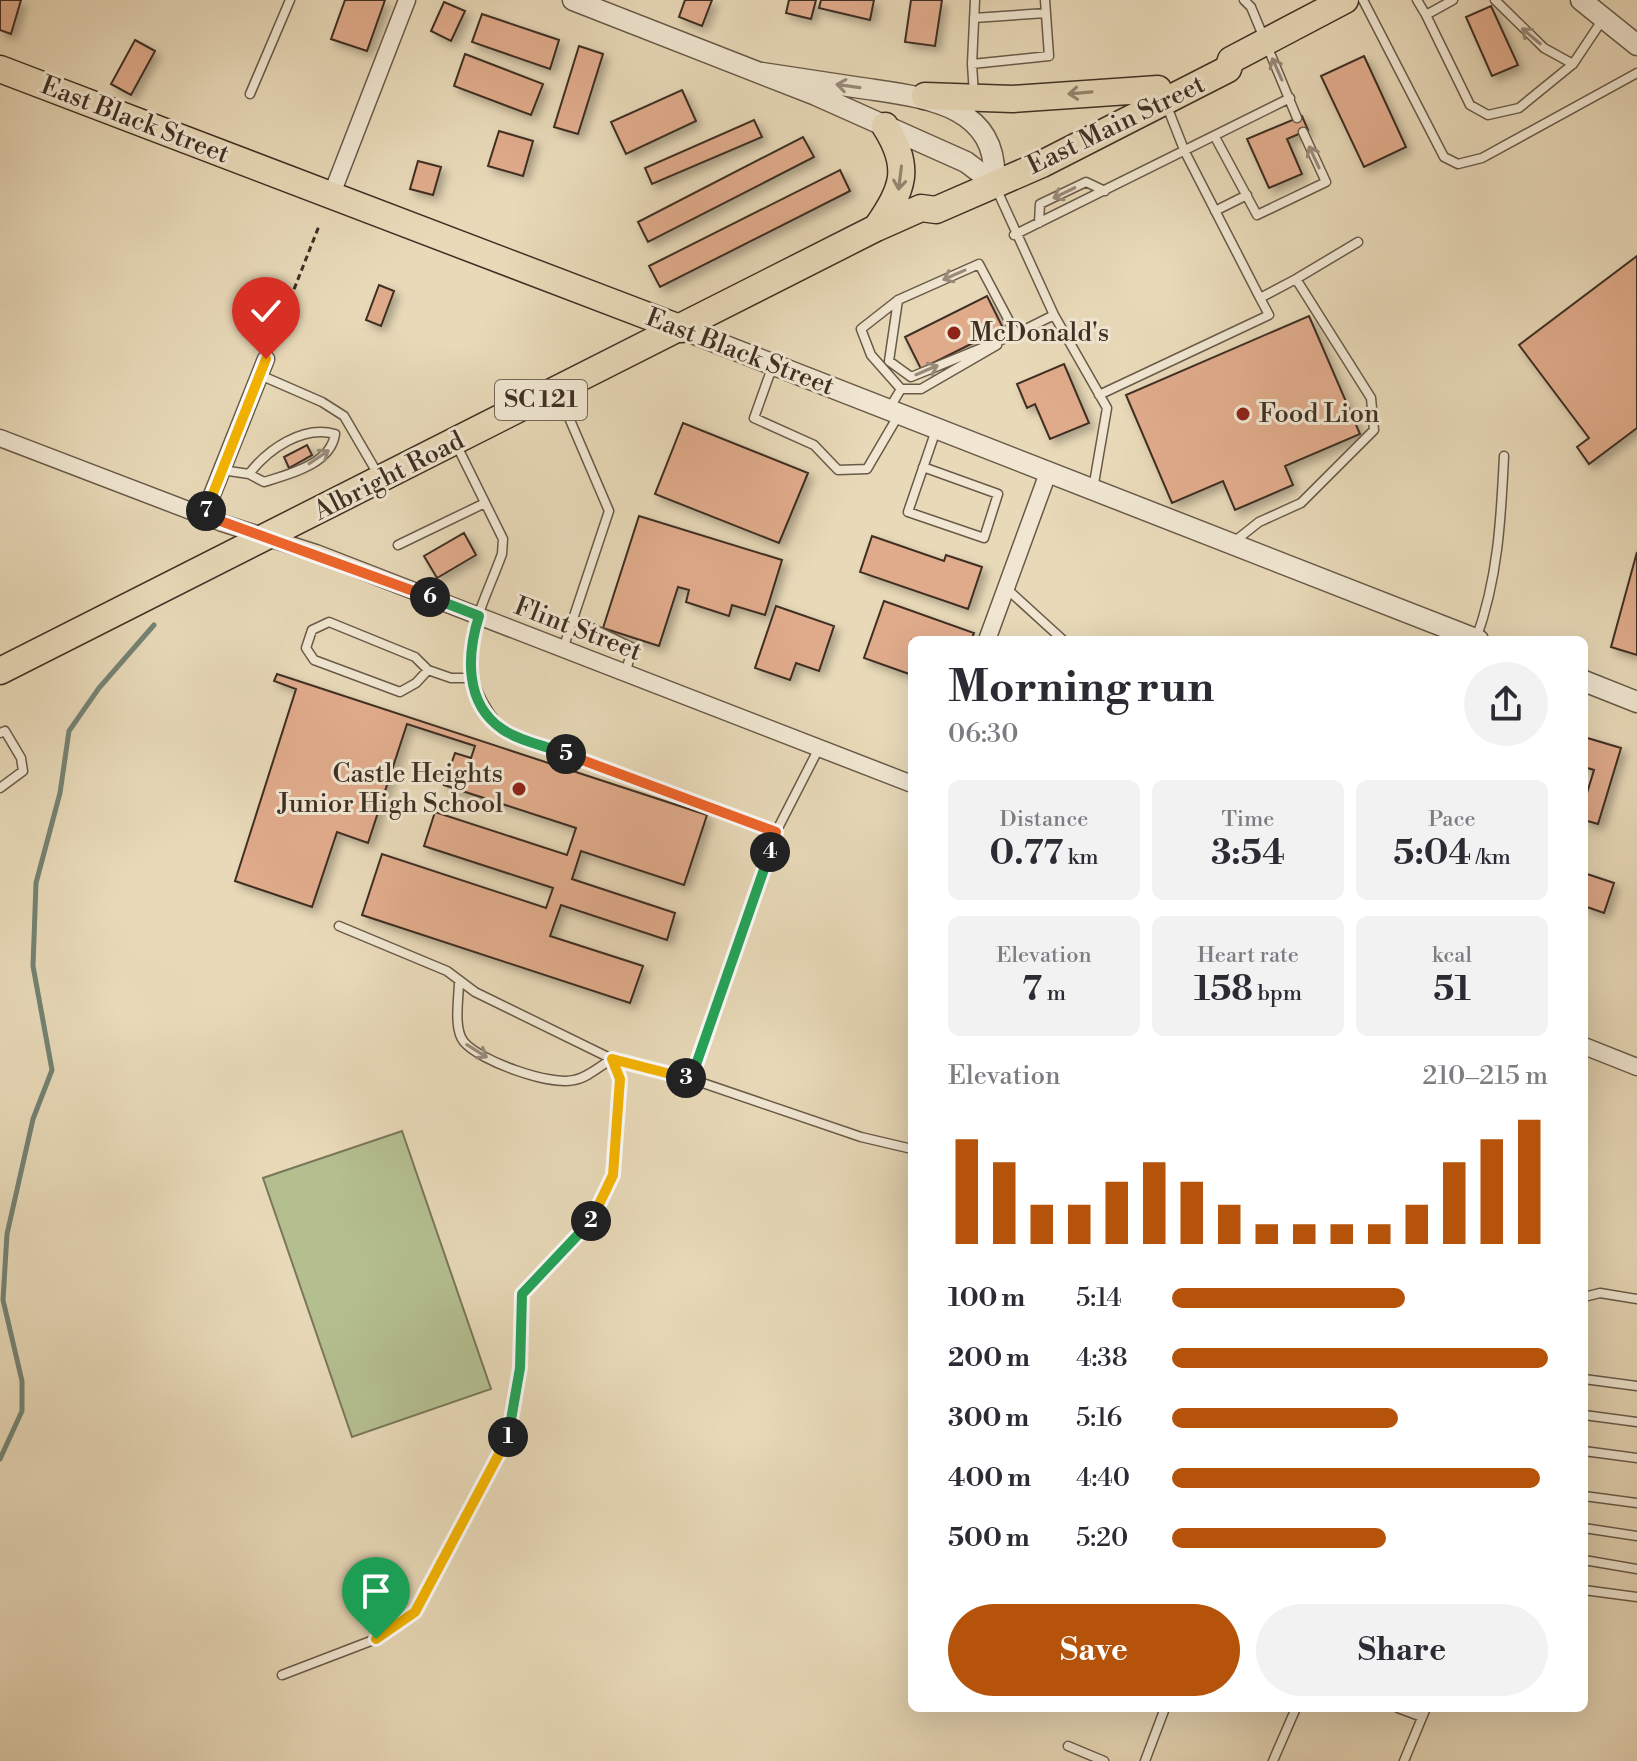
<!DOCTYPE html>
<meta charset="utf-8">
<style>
:root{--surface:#fff;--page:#f2f2f3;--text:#2b2b33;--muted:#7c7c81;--accent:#b45309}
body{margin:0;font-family:"Libre Bodoni",serif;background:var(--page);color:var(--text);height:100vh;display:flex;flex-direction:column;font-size:30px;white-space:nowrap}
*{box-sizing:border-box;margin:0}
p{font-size:26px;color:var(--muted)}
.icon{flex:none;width:44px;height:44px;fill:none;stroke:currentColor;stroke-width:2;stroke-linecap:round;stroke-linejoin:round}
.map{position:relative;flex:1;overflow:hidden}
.details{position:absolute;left:908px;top:636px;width:680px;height:1076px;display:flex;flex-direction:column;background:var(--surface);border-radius:12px;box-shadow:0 8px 32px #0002}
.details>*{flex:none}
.pin{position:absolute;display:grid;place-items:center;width:68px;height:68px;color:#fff;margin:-82px -34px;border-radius:50% 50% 50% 0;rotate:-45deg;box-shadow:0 0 8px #0007}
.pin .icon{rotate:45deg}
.km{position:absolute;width:40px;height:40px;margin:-20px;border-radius:50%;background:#222;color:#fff;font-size:22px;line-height:40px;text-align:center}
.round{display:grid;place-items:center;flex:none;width:84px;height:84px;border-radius:42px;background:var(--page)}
.summary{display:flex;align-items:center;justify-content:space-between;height:136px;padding:0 40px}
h1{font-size:44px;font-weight:700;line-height:60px}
.stats{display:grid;grid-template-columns:repeat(3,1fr);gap:12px;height:136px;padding:8px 40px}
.stats div{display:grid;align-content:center;border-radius:12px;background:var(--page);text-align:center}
.stats b{font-size:34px;font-weight:700}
.stats small{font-size:22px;font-weight:400}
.stats p{font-size:22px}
.chart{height:224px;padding:16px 40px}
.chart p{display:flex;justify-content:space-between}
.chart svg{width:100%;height:144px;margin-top:8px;stroke:var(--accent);stroke-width:6}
.cta{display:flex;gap:16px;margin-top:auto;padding:16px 40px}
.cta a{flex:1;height:92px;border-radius:48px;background:var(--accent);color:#fff;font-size:32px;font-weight:700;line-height:92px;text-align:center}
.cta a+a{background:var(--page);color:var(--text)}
ul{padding:0 40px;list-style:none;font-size:26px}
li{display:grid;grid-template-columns:128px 96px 1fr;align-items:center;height:60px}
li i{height:20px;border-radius:10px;background:var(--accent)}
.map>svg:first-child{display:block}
</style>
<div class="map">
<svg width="1637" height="1761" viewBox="0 0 1637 1761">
<defs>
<filter id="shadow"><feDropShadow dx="5" dy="5" stdDeviation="4" flood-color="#0004"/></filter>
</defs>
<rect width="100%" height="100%" fill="#e8d9b8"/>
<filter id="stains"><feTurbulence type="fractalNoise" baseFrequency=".0025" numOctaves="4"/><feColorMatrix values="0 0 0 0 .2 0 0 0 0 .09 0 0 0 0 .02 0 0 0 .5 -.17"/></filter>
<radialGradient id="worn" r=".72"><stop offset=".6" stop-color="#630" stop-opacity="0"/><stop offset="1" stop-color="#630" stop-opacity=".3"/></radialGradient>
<!-- green -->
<path fill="#b4bf90" stroke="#7a775a" stroke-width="2" d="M402,1131L491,1389L352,1437L263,1178Z"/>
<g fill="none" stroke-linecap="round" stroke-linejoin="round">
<!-- stream -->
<path stroke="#748374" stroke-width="5" d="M0,1459L22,1411V1381L3,1300L7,1234L33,1119L52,1070L33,966L36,883L60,793L69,731L99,688L154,625"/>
</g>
<!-- building -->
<path fill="#e0ab8b" stroke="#3f2f23" stroke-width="2" filter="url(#shadow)" d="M0,0H21L11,34L0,30Z
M345,0H385L367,51L331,39Z
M685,0H712L702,26L679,17Z
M789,0H816L811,19L786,13Z
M821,0H874L870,20L819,8Z
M911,0H942L935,46L905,42Z
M444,2L465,11L451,41L431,31Z
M1491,6L1518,65L1492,76L1466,17Z
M482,14L559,40L550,69L472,42Z
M135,40L155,51L131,95L111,84Z
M579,46L603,54L578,134L554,127Z
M465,54L543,84L531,115L454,86Z
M1364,56L1406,147L1364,167L1321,76Z
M682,90L696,121L626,154L611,122Z
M1302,116L1308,130L1287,139L1302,174L1269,188L1247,139Z
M754,120L762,137L652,184L645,168Z
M499,131L533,141L523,176L488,166Z
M803,137L814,157L648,242L638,222Z
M418,161L441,167L433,195L410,189Z
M840,170L850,191L660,287L649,266Z
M1637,256V428L1589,464L1577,447L1589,438L1519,345Z
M379,285L394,291L381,326L366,320Z
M987,296L1003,328L921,369L905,337Z
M1309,316L1360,434L1285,466L1293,485L1235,510L1223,481L1172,503L1126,395Z
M1064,364L1089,423L1050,439L1035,404L1027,408L1017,384Z
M683,423L808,473L779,543L655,494Z
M307,445L312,455L289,468L284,457Z
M639,516L782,560L765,615L732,605L729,616L686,602L689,590L678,587L659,646L603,628Z
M464,533L476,555L437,578L424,556Z
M872,536L944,561L946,555L982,567L968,609L860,572Z
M1637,552V655L1611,647Z
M884,601L974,633L971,640H912V675L864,658Z
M776,606L834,626L819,671L796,663L790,680L755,668Z
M277,674L707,815L684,885L581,851L572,879L675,913L667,940L561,905L550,936L643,966L630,1003L362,915L382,854L546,908L553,888L424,846L435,812L567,855L576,828L444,785L455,753L471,758L475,746L407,724L368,843L337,832L312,907L235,881L296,689L274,681Z
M1584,737L1621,748L1598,824L1584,820V803L1594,770L1584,767Z
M1584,873L1614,883L1604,913L1584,906Z"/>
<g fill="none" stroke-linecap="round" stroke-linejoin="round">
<defs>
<path id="service" d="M1244,0L1251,7L1297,118
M1363,0L1444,157L1458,164L1482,158L1637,73
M1417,0L1426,15L1453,0
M1495,0L1544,48L1573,64
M1426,15L1470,105L1488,115L1519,108L1573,64L1603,19
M974,18L1046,13
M972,64L1049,56L1045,0
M250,94L290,0
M974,95L972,64L975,0
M1166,104L1185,152L1260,298L1296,279L1371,398L1374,430L1301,503L1259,522L1235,541
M1215,137L1257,215L1326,182L1303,132
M996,188L1054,315L1012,336
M1215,211L1247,195
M1039,223L1040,204L1086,182L1105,191
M1014,235L1290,98
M1296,279L1358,242
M898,300L889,361L911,377L1016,334L979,264L898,300L861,329L871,355L901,389
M1054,315L1107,408L1093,489
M773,365L754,418L814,445L838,470L867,469L898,416
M260,375L322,402L344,416L379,476
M558,392L609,511L563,649
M1099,395L1269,315L1260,298
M889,409L901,389H921L997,345
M456,444L503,539L502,554C476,624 446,664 502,729L776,832L819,748
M923,467L998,494L984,538L908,512L936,430
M222,470L249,474L264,482C290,474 331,464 335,434C303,425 268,449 249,474
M398,545L485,503
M1007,589L1063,640
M573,619L633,648L625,673
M1476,639C1498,579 1501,519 1504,456
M428,670L416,683L400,692L314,660L306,648L312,630L329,622L415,657L428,670L451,678H471
M0,733L5,731L21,758L23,771L0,788
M776,832L691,1079L861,1137L912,1149
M339,926L447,971L475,992L612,1059L691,1079
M1584,1297L1600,1293L1637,1299
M1584,1379L1637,1386
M1584,1415L1637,1422
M1584,1451L1637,1458
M1584,1496L1637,1503
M1584,1528L1637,1536
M1584,1560L1637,1569
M1584,1590L1637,1597
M282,1675L376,1639L415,1612L507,1441L520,1368L522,1294L590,1223L613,1175L620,1079L612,1059C600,1066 587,1078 574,1080C550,1086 480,1061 464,1042C453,1029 459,998 459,981
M1398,1708L1422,1717
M1068,1746L1104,1761
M1145,1761L1165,1708
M1273,1761L1296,1708
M1404,1761L1426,1708"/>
<path id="minor" d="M331,196L407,0
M0,438L222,523L316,553L912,784
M204,515L266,359
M987,640L1048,473
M1584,1046L1637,1067"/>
<path id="tertiary" d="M573,0L816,95L966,162L994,183C1000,102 920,97 861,88C828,83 795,78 762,73
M1581,0L1637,45
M682,329L1478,640
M1584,681L1637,702"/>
<path id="primary" d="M0,69L682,329"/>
<path id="trunk" d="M925,96L1013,99L1158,89
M877,227C903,189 912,168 885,126
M0,671L876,228L921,208L936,210L1042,164L1228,69L1231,60L1345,0"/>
</defs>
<!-- service casing -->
<use href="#service" stroke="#695a48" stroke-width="11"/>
<!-- minor casing -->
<use href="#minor" stroke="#695a48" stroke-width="19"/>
<!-- tertiary casing -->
<use href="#tertiary" stroke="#695a48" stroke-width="23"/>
<!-- primary casing -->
<use href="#primary" stroke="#3f2f23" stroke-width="29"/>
<!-- trunk casing -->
<use href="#trunk" stroke="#3f2f23" stroke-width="29"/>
<!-- path -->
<path stroke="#3f2f23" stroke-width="3" stroke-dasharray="6 4" stroke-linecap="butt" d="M272,345L319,226"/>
<!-- service -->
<use href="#service" stroke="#f0e6d1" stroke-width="8"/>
<!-- minor -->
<use href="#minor" stroke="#f0e6d1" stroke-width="16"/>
<!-- tertiary -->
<use href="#tertiary" stroke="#f0e6d1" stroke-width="20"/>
<!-- primary -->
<use href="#primary" stroke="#e8d9b8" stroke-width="26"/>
<!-- trunk -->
<use href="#trunk" stroke="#e8d9b8" stroke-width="26"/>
</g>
<!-- one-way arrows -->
<defs><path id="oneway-shaft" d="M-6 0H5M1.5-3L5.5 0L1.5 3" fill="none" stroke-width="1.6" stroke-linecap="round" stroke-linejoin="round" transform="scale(2)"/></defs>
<g stroke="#988a7a">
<use href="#oneway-shaft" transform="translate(1531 36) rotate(-140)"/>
<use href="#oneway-shaft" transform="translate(1277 69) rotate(-114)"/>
<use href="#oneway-shaft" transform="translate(848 86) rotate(-172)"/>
<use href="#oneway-shaft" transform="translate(1314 157) rotate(-115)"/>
<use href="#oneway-shaft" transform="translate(1064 193) rotate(154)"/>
<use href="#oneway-shaft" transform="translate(954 275) rotate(156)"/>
<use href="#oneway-shaft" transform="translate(927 370) rotate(-23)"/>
<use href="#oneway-shaft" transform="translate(319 457) rotate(-34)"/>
<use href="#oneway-shaft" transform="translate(477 1051) rotate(32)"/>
</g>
<g stroke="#94846e">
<use href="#oneway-shaft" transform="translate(1080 93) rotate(175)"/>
<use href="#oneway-shaft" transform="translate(900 178) rotate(97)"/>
</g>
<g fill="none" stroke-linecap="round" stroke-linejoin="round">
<defs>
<path id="split-1" d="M376,1639L415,1612L508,1437"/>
<path id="split-2" d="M508,1437L520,1368L522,1294L591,1221"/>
<path id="split-3" d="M591,1221L613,1175L620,1079L612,1059L686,1078"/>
<path id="split-4" d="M686,1078L691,1079L770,852"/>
<path id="split-5" d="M566,754L776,832L770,852"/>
<path id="split-6" d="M430,597L479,616C467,654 464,703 502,729C519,741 547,746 566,754"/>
<path id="split-7" d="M206,511L204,515L430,597"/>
<path id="split-8" d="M206,511L266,359"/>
</defs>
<!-- split-1 casing -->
<use href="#split-1" stroke="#fff" stroke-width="16"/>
<!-- split-2 casing -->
<use href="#split-2" stroke="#fff" stroke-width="16"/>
<!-- split-3 casing -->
<use href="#split-3" stroke="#fff" stroke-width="16"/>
<!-- split-4 casing -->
<use href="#split-4" stroke="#fff" stroke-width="16"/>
<!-- split-5 casing -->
<use href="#split-5" stroke="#fff" stroke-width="16"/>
<!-- split-6 casing -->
<use href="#split-6" stroke="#fff" stroke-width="16"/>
<!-- split-7 casing -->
<use href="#split-7" stroke="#fff" stroke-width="16"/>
<!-- split-8 casing -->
<use href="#split-8" stroke="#fff" stroke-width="16"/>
<!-- split-1 -->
<use href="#split-1" stroke="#f5b400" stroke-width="10"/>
<!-- split-2 -->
<use href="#split-2" stroke="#22a559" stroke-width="10"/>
<!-- split-3 -->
<use href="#split-3" stroke="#f5b400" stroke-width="10"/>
<!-- split-4 -->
<use href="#split-4" stroke="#22a559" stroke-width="10"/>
<!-- split-5 -->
<use href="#split-5" stroke="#f0652b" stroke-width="10"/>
<!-- split-6 -->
<use href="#split-6" stroke="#22a559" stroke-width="10"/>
<!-- split-7 -->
<use href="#split-7" stroke="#f0652b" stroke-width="10"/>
<!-- split-8 -->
<use href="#split-8" stroke="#f5b400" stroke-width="10"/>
</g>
<!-- markers -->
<g fill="#8f2418" stroke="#f0e6d1" stroke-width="3">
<circle cx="954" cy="333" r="8"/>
<circle cx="1243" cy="414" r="8"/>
<circle cx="519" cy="789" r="8"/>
</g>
<g text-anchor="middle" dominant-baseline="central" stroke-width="6" stroke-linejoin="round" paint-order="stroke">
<!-- shield labels -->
<rect fill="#f0e6d1" stroke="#746657" stroke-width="2" x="495" y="380" width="92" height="40" rx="6"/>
<g font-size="24" font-weight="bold" fill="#3f2f23">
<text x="541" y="400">SC 121</text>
</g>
<!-- street labels -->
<g font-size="26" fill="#3f2f23" stroke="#f0e6d1">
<text transform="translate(135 120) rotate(21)">East Black Street</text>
<text transform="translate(1116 125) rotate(-26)">East Main Street</text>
<text transform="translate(740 352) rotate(21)">East Black Street</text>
<text transform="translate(389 476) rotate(-27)">Albright Road</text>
<text transform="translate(578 629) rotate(21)">Flint Street</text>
</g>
<!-- poi labels -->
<g font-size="26" fill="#3f2f23" stroke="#f0e6d1" text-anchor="start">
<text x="970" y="333">McDonald's</text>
<text x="1259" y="414">Food Lion</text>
<text x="503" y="774" text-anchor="end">Castle Heights<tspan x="503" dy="30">Junior High School</tspan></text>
</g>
</g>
<rect width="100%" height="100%" filter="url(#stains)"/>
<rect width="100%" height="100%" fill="url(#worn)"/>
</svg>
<div class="pin" style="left:376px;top:1639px;background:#1e9e55"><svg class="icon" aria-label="arrive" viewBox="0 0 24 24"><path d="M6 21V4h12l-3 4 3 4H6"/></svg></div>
<div class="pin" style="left:266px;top:359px;background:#d93025"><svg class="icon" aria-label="check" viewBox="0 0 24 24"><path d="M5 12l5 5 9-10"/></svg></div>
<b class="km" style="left:508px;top:1437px">1</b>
<b class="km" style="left:591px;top:1221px">2</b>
<b class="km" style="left:686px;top:1078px">3</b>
<b class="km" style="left:770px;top:852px">4</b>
<b class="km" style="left:566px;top:754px">5</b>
<b class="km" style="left:430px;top:597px">6</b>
<b class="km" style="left:206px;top:511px">7</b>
<section class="details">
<div class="summary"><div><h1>Morning run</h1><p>06:30</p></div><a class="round"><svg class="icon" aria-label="share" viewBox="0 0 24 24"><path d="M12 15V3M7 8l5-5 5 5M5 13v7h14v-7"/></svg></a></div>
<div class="stats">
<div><p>Distance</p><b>0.77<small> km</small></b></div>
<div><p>Time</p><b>3:54</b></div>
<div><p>Pace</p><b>5:04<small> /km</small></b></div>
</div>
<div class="stats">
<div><p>Elevation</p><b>7<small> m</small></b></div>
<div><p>Heart rate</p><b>158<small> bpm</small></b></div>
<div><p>kcal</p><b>51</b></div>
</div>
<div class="chart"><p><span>Elevation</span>210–215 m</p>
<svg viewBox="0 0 160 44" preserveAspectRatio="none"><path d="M5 44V12M15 44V19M25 44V32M35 44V32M45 44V25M55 44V19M65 44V25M75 44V32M85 44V38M95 44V38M105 44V38M115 44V38M125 44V32M135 44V19M145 44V12M155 44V6"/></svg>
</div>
<ul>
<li><b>100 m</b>5:14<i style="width:62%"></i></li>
<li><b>200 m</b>4:38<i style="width:100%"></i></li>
<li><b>300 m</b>5:16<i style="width:60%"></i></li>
<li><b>400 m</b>4:40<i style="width:98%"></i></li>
<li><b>500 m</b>5:20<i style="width:57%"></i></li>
</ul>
<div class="cta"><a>Save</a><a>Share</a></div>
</section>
</div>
